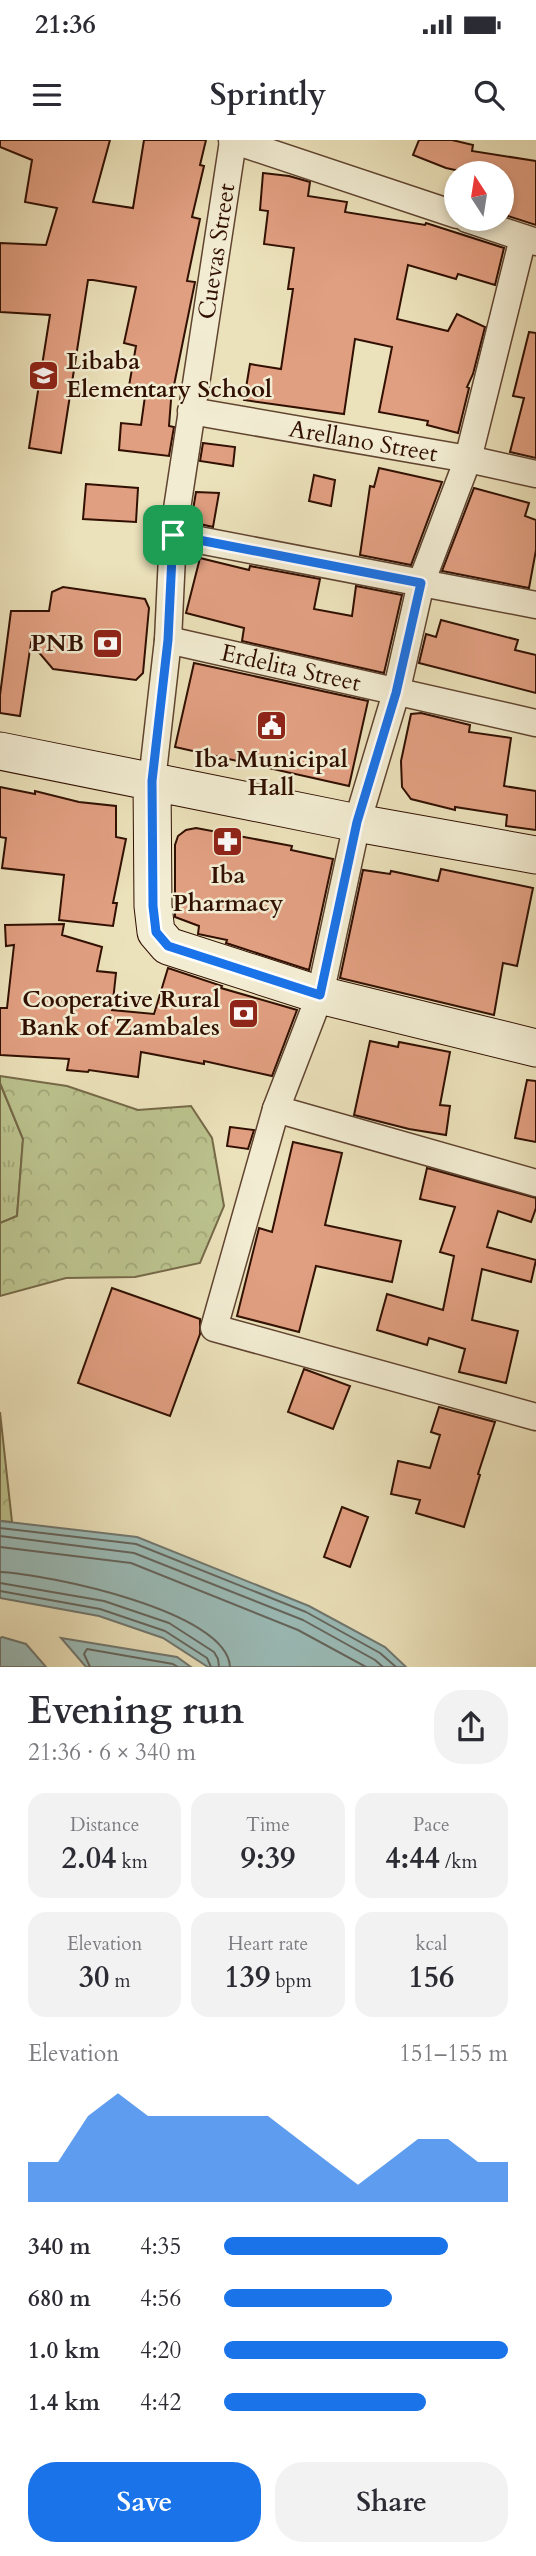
<!DOCTYPE html>
<meta charset="utf-8">
<style>
:root{--surface:#fff;--page:#f2f2f3;--text:#2b2b33;--muted:#7c7c81;--accent:#1a73e8}
body{margin:0;font-family:Cardo,serif;background:var(--page);color:var(--text);height:100vh;display:flex;flex-direction:column;font-size:26px;white-space:nowrap}
*{box-sizing:border-box;margin:0}
p{font-size:23px;color:var(--muted)}
.icon{flex:none;width:38px;height:38px;fill:none;stroke:currentColor;stroke-width:2;stroke-linecap:round;stroke-linejoin:round}
.map{position:relative;height:1527px;overflow:hidden}
.details{display:flex;flex-direction:column;background:var(--surface);flex:1}
.details>*{flex:none}
.needle{width:46px;rotate:348deg}
.tools{position:absolute;left:444px;top:21px;display:grid;gap:14px}
.tools a{display:grid;place-items:center;width:70px;height:70px;border-radius:50%;background:var(--surface);box-shadow:0 4px 10px #0003;font-size:35px}
.pin{position:absolute;display:grid;place-items:center;width:60px;height:60px;color:#fff;margin:-30px;border-radius:14px;box-shadow:0 4px 10px #0006}
.round{display:grid;place-items:center;flex:none;width:74px;height:74px;border-radius:28px;background:var(--page)}
.headline{display:flex;align-items:center;justify-content:space-between;height:119px;padding:0 28px}
h1{font-size:38px;font-weight:700;line-height:52px}
.stats{display:grid;grid-template-columns:repeat(3,1fr);gap:10px;height:119px;padding:7px 28px}
.stats div{display:grid;align-content:center;border-radius:18px;background:var(--page);text-align:center}
.stats b{font-size:30px;font-weight:700}
.stats small{font-size:19px;font-weight:400}
.stats p{font-size:19px}
.chart{height:196px;padding:14px 28px}
.chart p{display:flex;justify-content:space-between}
.chart svg{width:100%;height:126px;margin-top:7px;fill:var(--accent);opacity:.7}
.action{display:flex;gap:14px;margin-top:auto;padding:14px 28px}
.action a{flex:1;height:80px;border-radius:28px;background:var(--accent);color:#fff;font-size:28px;font-weight:700;line-height:80px;text-align:center}
.action a+a{background:var(--page);color:var(--text)}
ul{padding:0 28px;list-style:none;font-size:23px}
li{display:grid;grid-template-columns:112px 84px 1fr;align-items:center;height:52px}
li i{height:18px;border-radius:9px;background:var(--accent)}
.status{display:flex;justify-content:space-between;align-items:center;height:49px;padding:0 35px;background:var(--surface);direction:ltr}
.status svg{height:19px;fill:currentColor}
header{display:flex;justify-content:space-between;align-items:center;height:91px;padding:0 28px;background:var(--surface);font-size:32px;font-weight:700}
.map>svg:first-child{display:block}
</style>
<div class="status"><b>21:36</b><svg viewBox="0 0 49 12"><path d="M0 12V9h3v3zM5 12V6h3v6zM10 12V3h3v9zM15 12V0h3v12zM26 1h20v11H26zM47 4h2v5h-2z"/></svg></div>
<header><svg class="icon" aria-label="menu" viewBox="0 0 24 24"><path d="M4 6h16M4 12h16M4 18h16"/></svg>Sprintly<svg class="icon" aria-label="search" viewBox="0 0 24 24"><circle cx="10" cy="10" r="6"/><path d="M15 15l6 6"/></svg></header>
<div class="map">
<svg width="536" height="1527" viewBox="0 0 536 1527">
<defs>
<pattern id="grass-tufts" width="24" height="20" patternUnits="userSpaceOnUse" patternTransform="scale(1.75)"><rect width="24" height="20" fill="#bbc28d"/><path d="M3 7l-1-3M5 7V3M7 7l1-3M15 17l-1-3M17 17v-4M19 17l1-3" fill="none" stroke="#a1a678"/></pattern>
<pattern id="forest-crowns" width="20" height="18" patternUnits="userSpaceOnUse" patternTransform="scale(1.75)"><rect width="20" height="18" fill="#bbc28d"/><path d="M2 6a3 3 0 1 1 6 0M12 15a3 3 0 1 1 6 0" fill="none" stroke="#a1a678"/></pattern>
</defs>
<rect width="100%" height="100%" fill="#ebe1ba"/>
<filter id="stains"><feTurbulence type="fractalNoise" baseFrequency=".00286" numOctaves="4"/><feColorMatrix values="0 0 0 0 .2 0 0 0 0 .09 0 0 0 0 .02 0 0 0 .5 -.17"/></filter>
<radialGradient id="worn" r=".72"><stop offset=".6" stop-color="#630" stop-opacity="0"/><stop offset="1" stop-color="#630" stop-opacity=".3"/></radialGradient>
<!-- grass -->
<path fill="url(#grass-tufts)" stroke="#766948" stroke-width="2" d="M0,943L23,999L17,1076L0,1083Z"/>
<!-- forest -->
<path fill="url(#forest-crowns)" stroke="#766948" stroke-width="2" d="M0,936L67,946L138,970L191,966L212,998L224,1066L200,1123L135,1137L66,1138L0,1156V1083L17,1076L23,999L0,943Z
M0,1272L12,1382L0,1381Z"/>
<!-- water -->
<path fill="#9bbcb8" stroke="#71776f" stroke-width="2" d="M0,1381L137,1397L309,1466L385,1507L406,1527H208L163,1498L99,1476L0,1458Z
M2,1497L26,1504L46,1527H0V1498Z
M61,1498L177,1517L191,1527H86Z"/>
<g fill="none" stroke-linecap="round" stroke-linejoin="round">
<!-- shore -->
<path stroke="#66665d" stroke-width="2" d="M0,1388L136,1404L306,1472L380,1513L396,1527
M0,1396L134,1413L303,1480L375,1520L383,1527
M0,1407L131,1423L298,1490L366,1527
M0,1432C46,1434 228,1471 230,1527
M0,1443L104,1461L169,1483L214,1512L218,1519L219,1527
M0,1451L100,1469L165,1491L207,1518L211,1527
M90,1527L84,1514L87,1509L173,1524L178,1527"/>
</g>
<!-- building -->
<path fill="#e19f81" stroke="#311002" stroke-width="2" d="M0,0H110L93,62L133,68L144,0H206L200,25L204,26L192,77L200,79L187,141L195,142L171,260L169,286L174,287L169,316L119,310L121,283L141,285L146,249L129,246L136,206L124,203L136,147L93,140H88L61,313L29,308L50,175L0,172V103L46,105L57,68L25,62L32,20L0,7Z
M419,0H452L473,5L472,11L536,21V85L502,74V33H469L446,28L413,15Z
M263,33L289,36L310,42L308,56L347,62L345,72L425,85L426,83L504,108L495,145L458,134L456,139L408,125L397,179L448,191L457,174L485,187L473,234L467,247L469,248L458,293L427,285L428,281L379,272L392,207L355,199L344,274L244,260L250,224L281,229L293,149H288L294,108L264,104L268,71L260,70Z
M529,192L536,193V318L510,312L524,258L513,256Z
M203,303L235,307L233,326L200,321Z
M379,328L442,342L411,425L360,415L370,346L374,347Z
M314,335L335,340L331,366L309,361Z
M86,344L138,348L136,382L83,379Z
M474,348L529,363L525,376L536,380V410L529,448L442,431Z
M196,352L219,353L213,387L191,382Z
M200,418L249,430L250,426L320,439L314,469L352,476L356,446L402,455L384,533L242,501L244,488L186,473Z
M63,447L145,459L149,468L143,533L136,540L53,529L31,503L20,576L0,573V555L11,471H49L52,452Z
M441,480L518,500L515,510L536,515V553L419,523L426,494L436,497Z
M194,523L368,561L349,646L175,607Z
M421,573L470,585L469,592L511,598L504,646L536,651V690L506,686L507,675L455,667V670L411,659L402,647L401,621L411,574Z
M0,647L35,654V651L79,662L116,666V697L126,699L113,763H117L113,786L59,780L64,735L2,728L6,698L0,697Z
M196,688L292,706L291,710L333,719L309,830L226,803L227,800L198,794L199,786L175,777V705L178,696L186,690Z
M441,729L533,748L517,826L503,823L494,875L340,838L363,730L390,734L391,731L438,741Z
M64,784L62,795L102,807L97,831L116,833L112,870L154,874L168,828L222,846L221,848L297,870L272,936L204,921V924L141,912L138,937L89,930L88,932L67,930L69,919L0,915V868H7L14,805L6,806L5,785Z
M370,901L398,907L399,902L450,912L440,965L450,966L446,995L409,989L354,975Z
M527,940L536,941V1002L515,998Z
M230,987L254,990L248,1009L227,1006Z
M293,1002L342,1013L325,1085L401,1101L392,1142L316,1126L299,1192L237,1176L259,1088L272,1092Z
M427,1028L536,1058V1068L531,1082L498,1071L487,1107L536,1120L531,1142L482,1129L472,1180L518,1191L506,1243L459,1232L465,1209L429,1198L427,1205L377,1190L387,1154L443,1170L454,1116L440,1112L455,1067L420,1059Z
M112,1148L200,1179V1194L170,1276L78,1243Z
M304,1229L350,1246L333,1289L288,1272Z
M439,1267L495,1282L478,1334L480,1335L464,1387L416,1373L420,1360L391,1354L398,1321L430,1328L440,1295L431,1292Z
M342,1367L368,1377L350,1427L324,1417Z"/>
<g fill="none" stroke-linecap="round" stroke-linejoin="round">
<defs>
<g id="street">
<path d="M232,0L457,75"/>
<path d="M467,79L536,102"/>
<path d="M523,98L468,319L421,443L396,553L357,683L320,855L276,969L214,1188L536,1277"/>
<path id="s1" d="M191,271L468,319L536,334"/>
<path d="M173,395L536,465"/>
<path id="s2" d="M168,500L536,583"/>
<path id="s3" d="M152,641L168,500L173,395L233,1"/>
<path d="M276,969L536,1043"/>
</g>
<path id="secondary" d="M0,611L357,683L536,715
M152,641L153,766L156,792L168,806L320,855L536,908"/>
</defs>
<!-- street casing -->
<use href="#street" stroke="#604430" stroke-width="29"/>
<!-- secondary casing -->
<use href="#secondary" stroke="#311002" stroke-width="39"/>
<!-- street -->
<use href="#street" stroke="#f2ecd2" stroke-width="26"/>
<!-- secondary -->
<use href="#secondary" stroke="#f2ecd2" stroke-width="37"/>
</g>
<g fill="none" stroke-linecap="round" stroke-linejoin="round">
<defs>
<path id="route" d="M173,395L421,443L396,553L357,682L320,855L168,806L156,792L153,766L152,641L168,500Z"/>
</defs>
<!-- route casing -->
<use href="#route" stroke="#fff" stroke-width="14"/>
<!-- route -->
<use href="#route" stroke="#1a73e8" stroke-width="9"/>
</g>
<!-- icons -->
<defs>
<symbol id="school-square" viewBox="-11 -11 22 22"><rect x="-9" y="-9" width="18" height="18" rx="4" fill="#8f2418" stroke="#f2ecd2"/><path d="M0-5L7-2L0 1L-7-2ZM-4 1L0 2.5L4 1V4Q0 6-4 4Z" fill="#fff"/></symbol>
<symbol id="bank-square" viewBox="-11 -11 22 22"><rect x="-9" y="-9" width="18" height="18" rx="4" fill="#8f2418" stroke="#f2ecd2"/><path d="M-6-4H6V4H-6ZM0-2.3a2.3 2.3 0 1 0 0 4.6a2.3 2.3 0 1 0 0-4.6Z" fill="#fff"/></symbol>
<symbol id="civic-square" viewBox="-11 -11 22 22"><rect x="-9" y="-9" width="18" height="18" rx="4" fill="#8f2418" stroke="#f2ecd2"/><path d="M-.6-6.5H3V-4.5H.6V-3L4-1V1h2V6H-6V1h2V-1L-.6-3ZM-1.2 2.5V6h2.4V2.5Z" fill="#fff"/></symbol>
<symbol id="pharmacy-square" viewBox="-11 -11 22 22"><rect x="-9" y="-9" width="18" height="18" rx="4" fill="#8f2418" stroke="#f2ecd2"/><path d="M-2-6h4v4h4v4h-4v4h-4v-4h-4v-4h4Z" fill="#fff"/></symbol>
</defs>
<g fill-rule="evenodd">
<use href="#school-square" x="26" y="218" width="35" height="35"/>
<use href="#bank-square" x="90" y="486" width="35" height="35"/>
<use href="#civic-square" x="254" y="568" width="35" height="35"/>
<use href="#pharmacy-square" x="210" y="684" width="35" height="35"/>
<use href="#bank-square" x="226" y="856" width="35" height="35"/>
</g>
<g text-anchor="middle" dominant-baseline="central" stroke-width="5" stroke-linejoin="round" paint-order="stroke">
<!-- street labels -->
<g font-size="24" fill="#311002" stroke="#f2ecd2">
<text stroke="none"><textPath href="#s3" startOffset="534">Cuevas Street</textPath></text>
<text stroke="none"><textPath href="#s1" startOffset="175">Arellano Street</textPath></text>
<text stroke="none"><textPath href="#s2" startOffset="126">Erdelita Street</textPath></text>
</g>
<!-- poi labels -->
<g font-size="24" font-weight="bold" fill="#311002" stroke="#f2ecd2" text-anchor="end">
<text x="66" y="221" text-anchor="start">Libaba<tspan x="66" dy="28">Elementary School</tspan></text>
<text x="84" y="503">PNB</text>
<text x="271" y="619" text-anchor="middle">Iba Municipal<tspan x="271" dy="28">Hall</tspan></text>
<text x="228" y="735" text-anchor="middle">Iba<tspan x="228" dy="28">Pharmacy</tspan></text>
<text x="220" y="859">Cooperative Rural<tspan x="220" dy="28">Bank of Zambales</tspan></text>
</g>
</g>
<rect width="100%" height="100%" filter="url(#stains)"/>
<rect width="100%" height="100%" fill="url(#worn)"/>
</svg>
<div class="tools">
<a><svg class="needle" viewBox="-14 -14 28 28"><path d="M0-13l5 13h-10z" fill="#e53935"/><path d="M0 13l5-13h-10z" fill="#7c7c81"/></svg></a>
</div>
<div class="pin" style="left:173px;top:395px;background:#1e9e55"><svg class="icon" aria-label="arrive" viewBox="0 0 24 24"><path d="M6 21V4h12l-3 4 3 4H6"/></svg></div>
</div>
<section class="details">
<div class="headline"><div><h1>Evening run</h1><p>21:36 · 6 × 340 m</p></div><a class="round"><svg class="icon" aria-label="share" viewBox="0 0 24 24"><path d="M12 15V3M7 8l5-5 5 5M5 13v7h14v-7"/></svg></a></div>
<div class="stats">
<div><p>Distance</p><b>2.04<small> km</small></b></div>
<div><p>Time</p><b>9:39</b></div>
<div><p>Pace</p><b>4:44<small> /km</small></b></div>
</div>
<div class="stats">
<div><p>Elevation</p><b>30<small> m</small></b></div>
<div><p>Heart rate</p><b>139<small> bpm</small></b></div>
<div><p>kcal</p><b>156</b></div>
</div>
<div class="chart"><p><span>Elevation</span>151–155 m</p>
<svg viewBox="0 0 160 44" preserveAspectRatio="none"><path d="M0 44V30L10 30L20 14L30 6L40 14L50 14L60 14L70 14L80 14L90 22L100 30L110 38L120 30L130 22L140 22L150 30L160 30V44z"/></svg>
</div>
<ul>
<li><b>340 m</b>4:35<i style="width:79%"></i></li>
<li><b>680 m</b>4:56<i style="width:59%"></i></li>
<li><b>1.0 km</b>4:20<i style="width:100%"></i></li>
<li><b>1.4 km</b>4:42<i style="width:71%"></i></li>
</ul>
<div class="action"><a>Save</a><a>Share</a></div>
</section>
